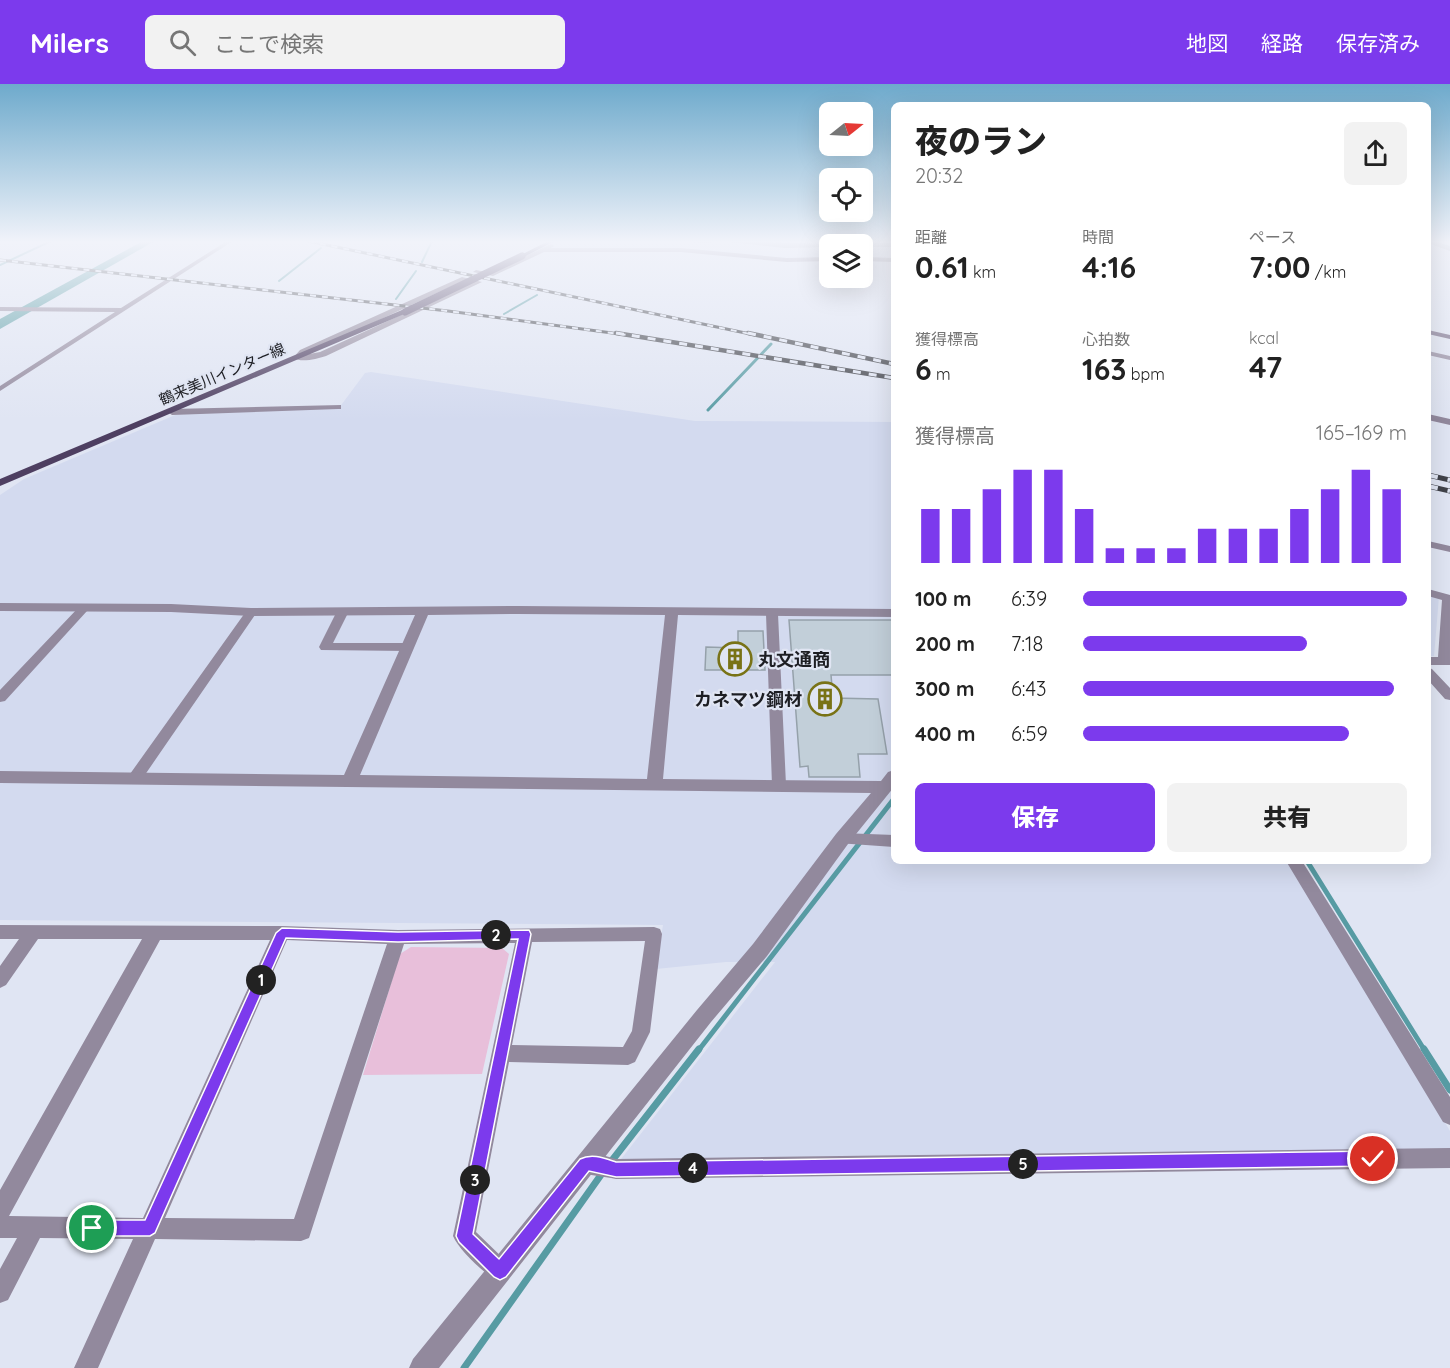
<!DOCTYPE html>
<html lang="ja">
<meta charset="utf-8">
<style>
:root{--surface:#fff;--page:#f2f2f2;--text:#222;--muted:#767676;--accent:#7c3aed}
body{margin:0;font-family:Quicksand,"Noto Sans JP",sans-serif;background:var(--page);color:var(--text);height:100vh;display:flex;flex-direction:column;font-size:22px;white-space:nowrap}
*{box-sizing:border-box;margin:0}
p{font-size:20px;color:var(--muted)}
.icon{flex:none;width:33px;height:33px;fill:none;stroke:currentColor;stroke-width:2;stroke-linecap:round;stroke-linejoin:round}
.map{position:relative;flex:1;overflow:hidden}
.panel{position:absolute;left:891px;top:18px;width:540px;height:762px;display:flex;flex-direction:column;background:var(--surface);border-radius:9px;box-shadow:0 6px 24px #0002}
.panel>*{flex:none}
.needle{width:39px;rotate:72deg}
.buttons{position:absolute;left:819px;top:18px;display:grid;gap:12px}
.buttons a{display:grid;place-items:center;width:54px;height:54px;border-radius:9px;background:var(--surface);box-shadow:0 6px 24px #0002;font-size:30px}
.pin{position:absolute;display:grid;place-items:center;width:51px;height:51px;color:#fff;margin:-26px;border:3px solid #fff;border-radius:50%;box-shadow:0 2px 6px #0007}
.km{position:absolute;width:30px;height:30px;margin:-15px;border-radius:50%;background:#222;color:#fff;font-size:16px;line-height:30px;text-align:center}
.round{display:grid;place-items:center;flex:none;width:63px;height:63px;border-radius:9px;background:var(--page)}
.summary{display:flex;align-items:center;justify-content:space-between;height:102px;padding:0 24px}
h1{font-size:33px;font-weight:800;line-height:45px}
.metrics{display:grid;grid-template-columns:repeat(3,1fr);gap:9px;height:102px;padding:6px 24px}
.metrics div{display:grid;align-content:center}
.metrics b{font-size:30px;font-weight:800}
.metrics small{font-size:16px;font-weight:400}
.metrics p{font-size:16px}
.chart{height:168px;padding:12px 24px}
.chart p{display:flex;justify-content:space-between}
.chart svg{width:100%;height:108px;margin-top:6px;stroke:var(--accent);stroke-width:6}
.button{display:flex;gap:12px;margin-top:auto;padding:12px 24px}
.button a{flex:1;height:69px;border-radius:9px;background:var(--accent);color:#fff;font-size:24px;font-weight:800;line-height:69px;text-align:center}
.button a+a{background:var(--page);color:var(--text)}
ul{padding:0 24px;list-style:none;font-size:20px}
li{display:grid;grid-template-columns:96px 72px 1fr;align-items:center;height:45px}
li i{height:15px;border-radius:8px;background:var(--accent)}
header{display:flex;align-items:center;gap:36px;box-sizing:border-box;height:84px;padding:0 30px;background:var(--accent);color:#fff}
header strong{font-size:28px}
nav{display:flex;gap:33px;margin-inline-start:auto;font-size:21px}
.search{width:420px;height:54px;background:var(--page);display:flex;align-items:center;gap:15px;box-sizing:border-box;padding:0 21px;border-radius:9px;color:var(--muted);font-size:22px}
.map>svg:first-child{display:block}
</style>
<header>
<strong>Milers</strong>
<div class="search"><svg class="icon" aria-label="search" viewBox="0 0 24 24"><circle cx="10" cy="10" r="6"/><path d="M15 15l6 6"/></svg>ここで検索</div>
<nav><a>地図</a><a>経路</a><a>保存済み</a></nav>
</header>
<div class="map">
<svg width="1450" height="1284" viewBox="0 0 1450 1284">
<rect width="100%" height="100%" fill="#e0e5f3"/>
<!-- built -->
<path fill="#d3daef" d="M371,288L695,337L894,338V777H1290L1450,1047V1065L618,1079L775,878H726L656,885L663,841L0,836V411L24,395L180,329L339,324L365,289Z
M1428,510L1439,513L1434,572H1428Z"/>
<!-- green -->
<path fill="#e8bfda" d="M411,863L502,864L509,870L482,990L363,991L400,870Z"/>
<g fill="none" stroke-linecap="round" stroke-linejoin="round">
<!-- stream-far4 -->
<path stroke="#579ba3" stroke-width="2" d="M1431,157L1450,163
M422,178L432,157
M0,181L51,157
M279,197L321,164
M396,215L416,187
M504,230L537,211"/>
<!-- stream-far3 -->
<path stroke="#579ba3" stroke-width="3" d="M708,326L771,260"/>
<!-- stream-far2 -->
<path stroke="#579ba3" stroke-width="4.5" d="M892,718L894,715"/>
<!-- stream-far1 -->
<path stroke="#579ba3" stroke-width="5" d="M1307,777L1425,967
M698,967L893,716"/>
<!-- stream -->
<path stroke="#579ba3" stroke-width="7" d="M1424,965L1450,1006
M610,1079L699,965
M464,1284L603,1088"/>
<!-- river -->
<path fill="#579ba3" fill-rule="evenodd" d="M143,157H155L0,245V235Z"/>
</g>
<!-- building -->
<path fill="#c2cfd9" stroke="#95a1aa" stroke-width="1.5" d="M789,536H894V591H831L833,614L878,615L887,670H858L860,693H809L808,682L800,683Z
M738,547H763L765,586H705L706,563L738,564Z"/>
<g fill="none" stroke-linecap="round" stroke-linejoin="round">
<!-- minor -->
<path fill="#92899d" fill-rule="evenodd" d="M227,157H233L0,307V302L115,228L0,227V223L121,224Z
M668,157H714L711,159Z
M719,157L832,160H830V163L785,164Z
M1428,157L1450,163V167L1428,159Z
M862,159H894V163H862V160H860Z
M551,160L554,162L551,164H681L787,174L830,173V177L787,178L681,168H544L493,192L473,188L476,186L490,189Z
M862,173L894,174V178L862,177Z
M462,193L482,198L326,272C316,275 302,279 293,274L300,266ZM465,196L473,198L320,268L304,271Z
M1428,267L1450,272V276L1428,271Z
M341,321V325H338L172,331L168,328L172,325Z
M1428,330L1450,335V341L1428,336Z
M1428,457L1450,462V468L1428,463Z
M1428,505L1450,511V581H1428V573H1438L1442,516L1428,512Z
M83,522L87,523L89,525L87,527L5,617L0,618V606L79,523Z
M343,524L349,527L333,559H407L413,563L407,567L321,566L319,563L337,527Z
M251,525L257,528L140,698H130L128,694L130,690L247,526Z
M772,527L778,530L786,701L784,705H774L772,701L766,530Z
M1428,584L1432,585L1450,604V616L1445,615L1428,596Z
M842,749L894,751V763L837,759L834,755L837,751Z
M1286,777H1302L1450,1013V1041L1443,1038Z
M0,841L282,842L398,846L654,843L660,845L662,850L650,948L635,978L628,981L509,978L476,1148L508,1179L511,1187L508,1195L500,1198C486,1192 459,1166 453,1152L515,859L404,860L309,1154L301,1157L155,1155L98,1284H74L133,1155L40,1154L8,1216L0,1219V1185L17,1154H0V1106L142,855H38L6,901L0,904V882L19,855H0ZM160,856H270L143,1134L9,1132ZM287,856L387,860L294,1135L165,1134ZM645,857L632,947L623,963L512,961L532,858Z
M1450,1064V1084L616,1095C603,1092 589,1092 578,1087L575,1080L578,1073C591,1067 603,1071 616,1075Z"/>
<!-- tertiary -->
<path fill="#92899d" fill-rule="evenodd" d="M0,519L171,520L251,524L519,522L894,525V533L678,531L663,695L881,697L888,688L894,686V703L848,760L767,872L711,938L439,1284H409L413,1275L697,926L753,860L836,750L871,709L0,699V687L344,691L415,531L251,532L171,528L0,527ZM519,530L665,531L647,695L360,691L428,531Z"/>
<!-- secondary -->
<path fill="#6a5d7a" fill-rule="evenodd" d="M1428,246L1450,251V255L1428,250Z"/>
<!-- primary -->
<path fill="#4e3f61" fill-rule="evenodd" d="M548,157H555L524,173L519,172Z
M402,226L409,228L0,402V395Z"/>
<defs>
<path id="rail-far2" d="M308,157L755,251
M0,176L448,227L627,251"/>
<path id="rail-far1" d="M616,249L894,294
M748,249L894,280"/>
<path id="rail" d="M1428,391L1450,396
M1428,402L1450,407"/>
</defs>
<!-- rail-far2 casing -->
<use href="#rail-far2" stroke="#404249" stroke-width="3"/>
<!-- rail-far1 casing -->
<use href="#rail-far1" stroke="#404249" stroke-width="4.5"/>
<!-- rail casing -->
<use href="#rail" stroke="#404249" stroke-width="5"/>
<!-- rail-far2 -->
<use href="#rail-far2" stroke="#e0e5f3" stroke-width="2" stroke-dasharray="6" stroke-linecap="butt"/>
<!-- rail-far1 -->
<use href="#rail-far1" stroke="#e0e5f3" stroke-width="3" stroke-dasharray="8" stroke-linecap="butt"/>
<!-- rail -->
<use href="#rail" stroke="#e0e5f3" stroke-width="4" stroke-dasharray="10" stroke-linecap="butt"/>
<!-- primary-bridge -->
<path stroke="#4e3f61" stroke-width="7" d="M405,228L522,172"/>
</g>
<!-- sky -->
<linearGradient id="sky" x2="0" y2="1"><stop stop-color="#6eaacc"/><stop offset="0.47" stop-color="#f1f3fa"/><stop offset="1" stop-color="#f1f3fa" stop-opacity="0"/></linearGradient>
<rect width="1450" height="336" fill="url(#sky)"/>
<!-- route -->
<path fill="#7c3aed" stroke="#fff" stroke-width="1.5" d="M282,844L398,848L529,846L531,850L473,1150L499,1175L580,1075C592,1069 604,1074 616,1078L1373,1067L1378,1069L1380,1075L1378,1080L1373,1082L616,1093L589,1087L506,1193L500,1196L494,1193L459,1158L456,1152L518,855L398,858L286,854L155,1149L150,1152H92L86,1149L84,1144L86,1138L92,1136H145L276,849Z"/>
<!-- icons -->
<defs>
<symbol id="building-ring" viewBox="-11 -11 22 22"><circle r="9.5" fill="#e0e5f3" stroke="#797316" stroke-width="1.5"/><path d="M-4-6H4V6H1V3H-1V6H-4ZM-2.5-4.3h1.7v1.8h-1.7ZM.8-4.3h1.7v1.8H.8ZM-2.5-1h1.7V.8h-1.7ZM.8-1h1.7V.8H.8Z" fill="#797316"/></symbol>
</defs>
<g fill-rule="evenodd">
<use href="#building-ring" x="716" y="556" width="38" height="38"/>
<use href="#building-ring" x="806" y="596" width="38" height="38"/>
</g>
<g text-anchor="middle" dominant-baseline="central" stroke-width="4.5" stroke-linejoin="round" paint-order="stroke">
<!-- far-street labels -->
<g font-size="15" fill="#1d1e23" stroke="#e0e5f3">
<text transform="translate(222 290) rotate(-23)">鶴来美川インター線</text>
</g>
<!-- poi labels -->
<g font-size="18" font-weight="bold" fill="#1d1e23" stroke="#e0e5f3" text-anchor="start">
<text x="758" y="575">丸文通商</text>
<text x="802" y="615" text-anchor="end">カネマツ鋼材</text>
</g>
</g>
</svg>
<div class="buttons">
<a><svg class="needle" viewBox="-14 -14 28 28"><path d="M0-13l5 13h-10z" fill="#e53935"/><path d="M0 13l5-13h-10z" fill="#767676"/></svg></a>
<a><svg class="icon" aria-label="locate" viewBox="0 0 24 24"><circle cx="12" cy="12" r="6"/><path d="M12 2v4M12 18v4M2 12h4M18 12h4"/></svg></a>
<a><svg class="icon" aria-label="layers" viewBox="0 0 24 24"><path d="M12 4l9 5-9 5-9-5zM3 14l9 5 9-5"/></svg></a>
</div>
<div class="pin" style="left:92px;top:1144px;background:#1e9e55"><svg class="icon" aria-label="arrive" viewBox="0 0 24 24"><path d="M6 21V4h12l-3 4 3 4H6"/></svg></div>
<div class="pin" style="left:1373px;top:1075px;background:#d93025"><svg class="icon" aria-label="check" viewBox="0 0 24 24"><path d="M5 12l5 5 9-10"/></svg></div>
<b class="km" style="left:261px;top:896px">1</b>
<b class="km" style="left:496px;top:851px">2</b>
<b class="km" style="left:475px;top:1096px">3</b>
<b class="km" style="left:693px;top:1084px">4</b>
<b class="km" style="left:1023px;top:1080px">5</b>
<section class="panel">
<div class="summary"><div><h1>夜のラン</h1><p>20:32</p></div><a class="round"><svg class="icon" aria-label="share" viewBox="0 0 24 24"><path d="M12 15V3M7 8l5-5 5 5M5 13v7h14v-7"/></svg></a></div>
<div class="metrics">
<div><p>距離</p><b>0.61<small> km</small></b></div>
<div><p>時間</p><b>4:16</b></div>
<div><p>ペース</p><b>7:00<small> /km</small></b></div>
</div>
<div class="metrics">
<div><p>獲得標高</p><b>6<small> m</small></b></div>
<div><p>心拍数</p><b>163<small> bpm</small></b></div>
<div><p>kcal</p><b>47</b></div>
</div>
<div class="chart"><p><span>獲得標高</span>165–169 m</p>
<svg viewBox="0 0 160 44" preserveAspectRatio="none"><path d="M5 44V22M15 44V22M25 44V14M35 44V6M45 44V6M55 44V22M65 44V38M75 44V38M85 44V38M95 44V30M105 44V30M115 44V30M125 44V22M135 44V14M145 44V6M155 44V14"/></svg>
</div>
<ul>
<li><b>100 m</b>6:39<i style="width:100%"></i></li>
<li><b>200 m</b>7:18<i style="width:69%"></i></li>
<li><b>300 m</b>6:43<i style="width:96%"></i></li>
<li><b>400 m</b>6:59<i style="width:82%"></i></li>
</ul>
<div class="button"><a>保存</a><a>共有</a></div>
</section>
</div>
